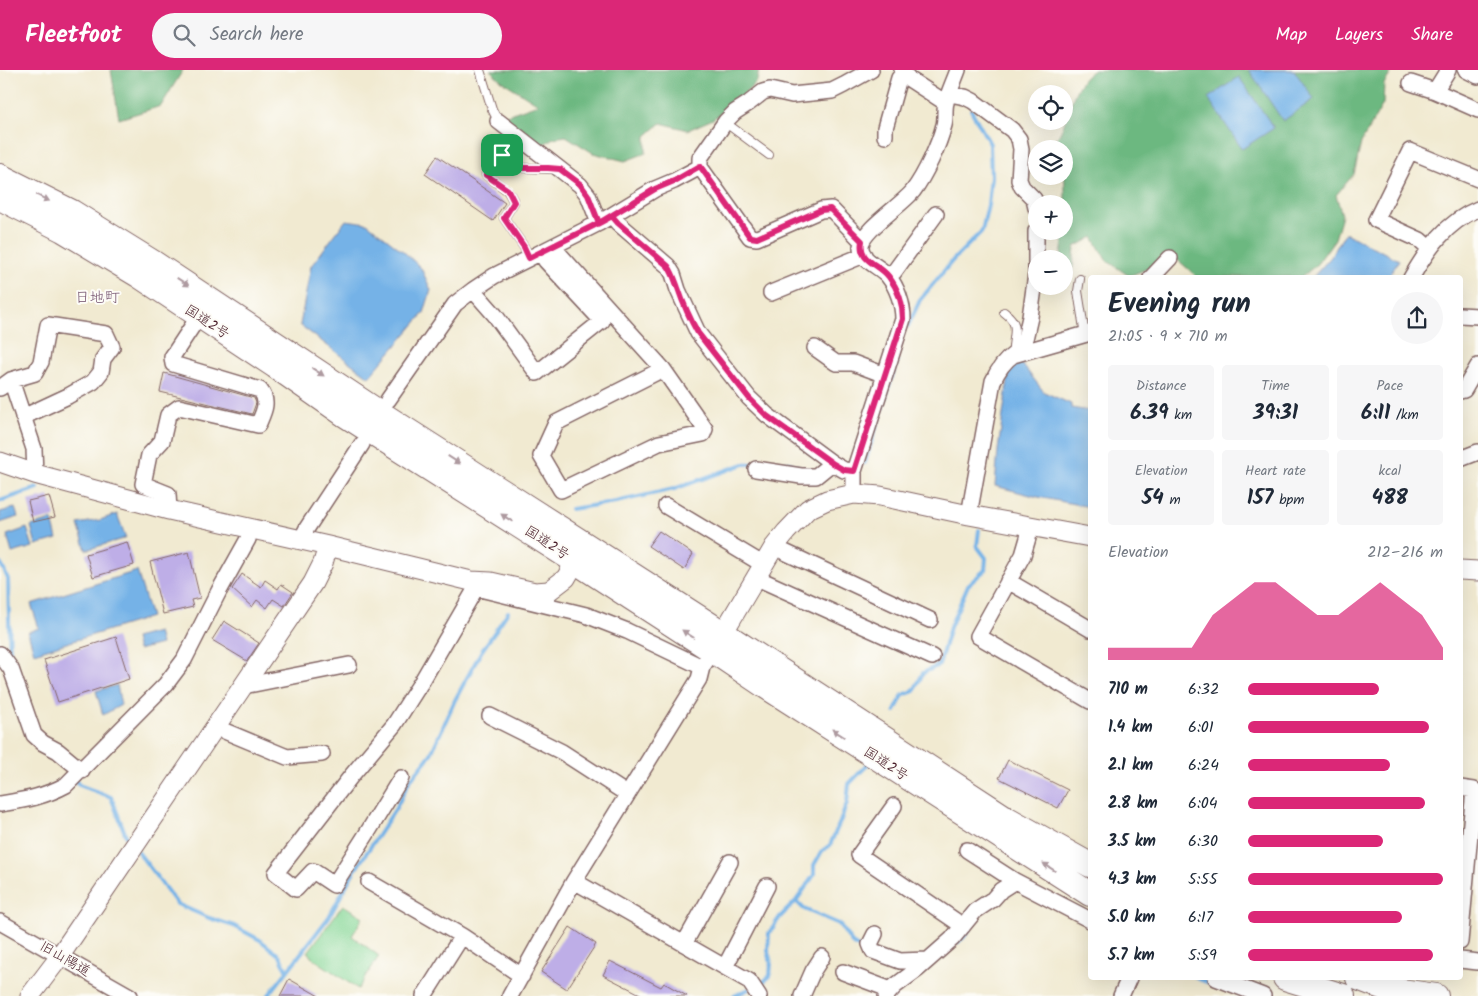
<!DOCTYPE html>
<meta charset="utf-8">
<style>
:root{--surface:#fff;--page:#f6f6f7;--text:#1f2937;--muted:#747a83;--accent:#db2777}
body{margin:0;font-family:Kalam,"Klee One",sans-serif;background:var(--page);color:var(--text);height:100vh;display:flex;flex-direction:column;font-size:19px;white-space:nowrap}
*{box-sizing:border-box;margin:0}
p{font-size:16px;color:var(--muted)}
.icon{flex:none;width:28px;height:28px;fill:none;stroke:currentColor;stroke-width:2;stroke-linecap:round;stroke-linejoin:round}
.map{position:relative;flex:1;overflow:hidden}
.panel{position:absolute;left:1088px;top:205px;width:375px;height:705px;display:flex;flex-direction:column;background:var(--surface);border-radius:5px;box-shadow:0 5px 20px #0002}
.panel>*{flex:none}
.fabs{position:absolute;left:1028px;top:15px;display:grid;gap:10px}
.fabs a{display:grid;place-items:center;width:45px;height:45px;border-radius:50%;background:var(--surface);box-shadow:0 5px 20px #0002;font-size:25px}
.pin{position:absolute;display:grid;place-items:center;width:42px;height:42px;color:#fff;margin:-21px;border-radius:10px;box-shadow:0 2px 8px #0006}
.round{display:grid;place-items:center;flex:none;width:52px;height:52px;border-radius:26px;background:var(--page)}
.summary{display:flex;align-items:center;justify-content:space-between;height:85px;padding:0 20px}
h1{font-size:28px;font-weight:600;line-height:38px}
.stats{display:grid;grid-template-columns:repeat(3,1fr);gap:8px;height:85px;padding:5px 20px}
.stats div{display:grid;align-content:center;border-radius:5px;background:var(--page);text-align:center}
.stats b{font-size:21px;font-weight:600}
.stats small{font-size:14px;font-weight:400}
.stats p{font-size:14px}
.chart{height:140px;padding:10px 20px}
.chart p{display:flex;justify-content:space-between}
.chart svg{width:100%;height:90px;margin-top:5px;fill:var(--accent);opacity:.7}
ul{padding:0 20px;list-style:none;font-size:16px}
li{display:grid;grid-template-columns:80px 60px 1fr;align-items:center;height:38px}
li i{height:12px;border-radius:6px;background:var(--accent)}
header{display:flex;align-items:center;gap:30px;box-sizing:border-box;height:70px;padding:0 25px;background:var(--accent);color:#fff}
header strong{font-size:24px}
nav{display:flex;gap:28px;margin-inline-start:auto;font-size:18px}
.search{width:350px;height:45px;background:var(--page);display:flex;align-items:center;gap:12px;box-sizing:border-box;padding:0 18px;border-radius:28px;color:var(--muted);font-size:19px}
.map>svg:first-child{display:block}
</style>
<header>
<strong>Fleetfoot</strong>
<div class="search"><svg class="icon" aria-label="search" viewBox="0 0 24 24"><circle cx="10" cy="10" r="6"/><path d="M15 15l6 6"/></svg>Search here</div>
<nav><a>Map</a><a>Layers</a><a>Share</a></nav>
</header>
<div class="map">
<svg width="1478" height="926" viewBox="0 0 1478 926">
<rect width="100%" height="100%" fill="#fdfcf7"/>
<filter id="ink" filterUnits="userSpaceOnUse"><feTurbulence type="fractalNoise" baseFrequency=".02" numOctaves="2"/><feDisplacementMap in="SourceGraphic" scale="10" xChannelSelector="R" yChannelSelector="G"/><feConvolveMatrix kernelMatrix="1 2 1 2 8 2 1 2 1" color-interpolation-filters="sRGB"/></filter>
<filter id="wash" filterUnits="userSpaceOnUse"><feTurbulence type="fractalNoise" baseFrequency=".0096" numOctaves="4" result="noise"/><feDisplacementMap in="SourceGraphic" scale="20" xChannelSelector="R" yChannelSelector="G"/><feGaussianBlur stdDeviation="1.12" result="paint"/><feColorMatrix in="noise" values="0 0 0 0 0 0 0 0 0 0 0 0 0 0 0 0 0 1.4 0 .05"/><feComposite in="paint" operator="in"/></filter>
<g filter="url(#wash)">
<rect width="100%" height="100%" fill="#f1ead1"/>
<!-- green -->
<path fill="#86d797" stroke="#687b61" d="M343,835L363,847L352,866L379,886L358,919L311,887L308,882Z"/>
<!-- forest -->
<path fill="#6cb880" stroke="#5b6c56" d="M111,0H183L161,36L119,49Z
M490,0H759L757,11L742,27L713,49L688,60L661,53L646,66V83L625,91L593,83L566,66L553,68L540,77L515,57L504,46L538,34L502,11Z
M1094,0H1393L1384,14L1383,34L1361,73L1354,104L1336,125L1342,145L1335,169L1317,194L1302,207H1195V205L1179,191L1163,185L1149,198L1129,206L1106,190L1093,167L1075,177L1073,197L1070,207L1064,198V189H1061L1064,161L1065,123L1064,79H1047C1052,74 1057,69 1060,63C1071,42 1072,13 1094,0Z"/>
<!-- water -->
<path fill="#74b2e7" stroke="#5f6889" d="M1249,0H1294L1314,29L1283,51Z
M1239,7L1274,58L1242,79L1208,28Z
M346,150L367,153L404,182L421,198L431,220L424,243L369,307L300,255L311,196Z
M1345,163L1399,190L1389,207H1313L1331,187Z
M1018,289L1044,322L1071,334V338L1090,341V437L1038,427L995,416L998,380L1009,302L1004,298Z
M15,438L18,447L0,453V442Z
M117,444L126,468L86,480L78,454L100,450Z
M52,450L57,469L36,475L31,456Z
M27,458L33,477L12,483L7,465Z
M137,501L151,547L34,583L28,562L39,558L31,534Z
M158,562L161,574L138,580L135,568Z
M117,615L121,635L103,645L96,621Z"/>
<g fill="none" stroke-linecap="round" stroke-linejoin="round">
<!-- stream -->
<path stroke="#74b2e7" stroke-width="4" d="M908,256L920,230L953,190L982,161L988,135L991,107L990,74L971,40
M865,393L897,291
M767,394L789,393L806,400
M0,431L38,418
M571,439L616,432L674,419L744,394H755
M0,493L2,496L8,509L10,589
M895,641L903,625L914,621L923,603L939,595L950,557L968,515L985,500L986,488L977,476L979,460
M75,710L79,715L111,727L126,766L131,772
M138,782L177,834L209,848L234,856L260,870L280,886L287,901
M796,831L804,839L839,854L852,873L868,883
M958,872L964,867L969,859
M1469,881L1478,882
M1196,908L1214,915
M756,916L762,913L770,906L771,893L768,881L769,863L780,847L796,831L814,805V795L822,781L830,775L840,752L847,733L849,714L870,692
M268,926L329,847L352,805L396,738L409,712L431,684L455,630L481,582L508,542
M734,926L749,919"/>
</g>
<g id="blocks">
<!-- building -->
<path fill="#beaee7" d="M437,86L505,133L493,151L425,104Z
M164,303L254,328L256,333L252,344L160,322Z
M49,426L55,447L33,452L28,431Z
M659,461L693,484L684,500L648,476Z
M127,472L134,495L93,507L86,484Z
M189,482L200,528L191,530L193,537L163,544L150,492Z
M242,504L261,517L265,510L278,519L281,514L293,522L284,536L273,529L267,538L257,530L252,537L232,519Z
M224,551L259,573L247,591L212,570Z
M116,567L129,609L58,632L44,590Z
M1008,690L1068,720L1058,738L999,708Z
M570,857L596,874L567,919L541,902Z
M610,891L661,917L664,913L687,926H644L603,905Z
M289,909L319,926H280Z"/>
</g>
</g>
<g filter="url(#ink)">
<use href="#blocks" fill-opacity="0" stroke="#846665" stroke-width="1"/>
<g fill="none" stroke-linecap="round" stroke-linejoin="round">
<defs>
<path id="service" d="M480,0L492,39L498,51
M726,51L730,56L769,85
M529,188L524,177L504,148L514,132L508,121L486,105L502,85L524,98L555,99
M1080,209L1078,221L1085,265
M1004,242C1023,256 1011,266 1013,285"/>
<path id="minor" d="M902,0L909,9L946,33
M1448,0L1435,21L1478,40
M1466,0L1478,6
M1411,13L1435,21
M950,24L965,27L973,31L1012,60L1019,69L1021,79L1019,110L1022,117L1034,129L1036,138
M498,51L580,115L588,125L599,153
M885,66V58L899,8L903,4
M612,146L618,153L668,196L673,204L678,220L698,263L749,328L767,345L832,393L844,400L854,401
M862,171L831,139L821,140L757,168L750,167L700,97V88L726,51L735,42L749,33L763,22L770,20L792,25L832,21L844,15L871,0
M553,177L663,299L705,359L703,364L659,373L561,420L541,386L556,353L663,299
M1429,178L1420,170L1376,150L1410,81L1478,109
M889,206L894,202L936,144
M1151,208L1170,188
M1411,208C1428,179 1446,152 1478,139
M473,220L495,245L537,303L602,251L546,191L541,183
M771,223L864,185
M1460,245L1478,246
M815,278L836,293H853L885,305
M1022,282L1030,247L1036,204V161
M11,310L34,379L35,404
M0,318L11,310L35,303L41,292L48,255L106,264L112,277L103,289L101,302L93,312L68,326L23,347
M1460,321L1464,320L1478,296
M388,330L455,234L473,220L494,206L599,153L655,119L674,111L700,97
M1460,389L1478,382
M756,399L801,406H816L832,393
M854,424V401L903,249C903,234 897,217 888,206C880,196 860,191 861,176C862,160 902,135 913,121C925,105 939,75 944,55C946,48 944,40 946,32C949,22 954,11 958,0
M666,436L764,495
M169,440L168,424L143,414L149,385L162,371L168,345L179,337L258,355C263,343 270,332 260,320L173,294L172,287L199,246
M969,445L993,311C998,300 1003,292 1013,285L1090,263
M1030,457L1028,468L1023,485L978,566L1090,631
M301,470L307,458L362,374
M774,477L930,550
M757,508L932,587
M1008,511L1090,559
M480,519L586,545L627,561L702,597
M0,584L11,599L34,665L43,673L58,681L82,701
M243,616L349,595
M490,646L562,682L627,724
M215,657L287,687L322,684
M401,708L366,765L334,815L313,801L296,819L276,803L352,705L394,655L422,611L476,518L471,511
M1460,718L1474,720L1460,872
M0,734C24,730 44,727 66,715L166,614L184,590L219,521L248,469L250,459
M894,736L859,785L963,856
M967,780L1015,811
M574,811L749,911L759,926
M369,812L462,866L522,906
M0,852L130,926
M875,864L870,874L873,881L900,891L927,890
M684,874L730,792
M1460,890L1478,892
M725,897L767,816
M843,902L891,920
M1216,908L1263,926
M424,926L462,866
M510,926L574,811L699,609L702,597L713,581
M802,926L813,901L822,887
M886,926L895,916L918,899L952,869L975,841L993,829L1001,820L1015,811L1090,850
M1121,926L1129,908"/>
<path id="tertiary" d="M0,392L35,404L169,440L328,476L471,511L491,512L535,522L549,521L566,508L582,480
M1460,500L1478,501
M716,575L774,477L786,462L808,439L827,430L854,424L880,426L969,445L1090,467
M30,926L55,893L313,513L323,493L328,476"/>
<path id="trunk" d="M0,106L72,142L154,193L371,337L723,563L1006,748L1090,795
M0,128L63,160L138,205L275,296L345,345L576,492L713,581L765,616L1090,824
M1285,908L1343,926
M1358,908L1387,919L1436,926"/>
</defs>
<!-- service casing -->
<use href="#service" stroke="#846665" stroke-width="10"/>
<!-- minor casing -->
<use href="#minor" stroke="#846665" stroke-width="18"/>
<!-- tertiary casing -->
<use href="#tertiary" stroke="#846665" stroke-width="21"/>
<!-- trunk casing -->
<use href="#trunk" stroke="#846665" stroke-width="26"/>
<!-- service -->
<use href="#service" stroke="#fff" stroke-width="8"/>
<!-- minor -->
<use href="#minor" stroke="#fff" stroke-width="15"/>
<!-- tertiary -->
<use href="#tertiary" stroke="#fff" stroke-width="19"/>
<!-- trunk -->
<use href="#trunk" stroke="#fff" stroke-width="24"/>
</g>
<!-- one-way arrows -->
<defs><path id="oneway-solid" d="M-6-.8H1V-3.2L6.5 0L1 3.2V.8H-6Z" transform="scale(1.25)"/></defs>
<g fill="#ae9aa0">
<use href="#oneway-solid" transform="translate(43 128) rotate(26)"/>
<use href="#oneway-solid" transform="translate(183 212) rotate(33)"/>
<use href="#oneway-solid" transform="translate(318 302) rotate(33)"/>
<use href="#oneway-solid" transform="translate(454 390) rotate(33)"/>
<use href="#oneway-solid" transform="translate(507 448) rotate(-147)"/>
<use href="#oneway-solid" transform="translate(688 564) rotate(-147)"/>
<use href="#oneway-solid" transform="translate(838 663) rotate(-147)"/>
<use href="#oneway-solid" transform="translate(1049 797) rotate(-147)"/>
</g>
</g>
<g fill="none" stroke-linecap="round" stroke-linejoin="round" filter="url(#ink)">
<defs>
<path id="route" d="M502,85L524,98H548L560,99L580,114L588,125L599,153L612,146L618,153L668,196C673,203 675,210 678,218C683,233 690,249 698,263L749,328L767,346L832,393L844,400L854,401L903,249C903,234 898,219 889,207C879,193 858,192 862,171L830,139L821,140L757,168L750,167L700,96L674,111L655,119L599,153L529,188L524,177L504,148L514,132L508,120L486,105L502,85"/>
</defs>
<!-- route casing -->
<use href="#route" stroke="#fff" stroke-width="10"/>
<!-- route -->
<use href="#route" stroke="#db2777" stroke-width="6"/>
</g>
<g text-anchor="middle" dominant-baseline="central" stroke-width="4" stroke-linejoin="round" paint-order="stroke">
<!-- street labels -->
<g font-size="14" fill="#4a1f2b" stroke="#fdfcf7">
<text transform="translate(207 252) rotate(33)">国道2号</text>
<text transform="translate(547 473) rotate(33)">国道2号</text>
<text transform="translate(886 694) rotate(33)">国道2号</text>
<text transform="translate(65 889) rotate(30)">旧山陽道</text>
</g>
<!-- neighbourhood labels -->
<g font-size="15" fill="#73516d" stroke="#fdfcf7">
<text x="97" y="228">日地町</text>
</g>
</g>
</svg>
<div class="fabs">
<a><svg class="icon" aria-label="locate" viewBox="0 0 24 24"><circle cx="12" cy="12" r="6"/><path d="M12 2v4M12 18v4M2 12h4M18 12h4"/></svg></a>
<a><svg class="icon" aria-label="layers" viewBox="0 0 24 24"><path d="M12 4l9 5-9 5-9-5zM3 14l9 5 9-5"/></svg></a>
<a>+</a>
<a>−</a>
</div>
<div class="pin" style="left:502px;top:85px;background:#1e9e55"><svg class="icon" aria-label="arrive" viewBox="0 0 24 24"><path d="M6 21V4h12l-3 4 3 4H6"/></svg></div>
<section class="panel">
<div class="summary"><div><h1>Evening run</h1><p>21:05 · 9 × 710 m</p></div><a class="round"><svg class="icon" aria-label="share" viewBox="0 0 24 24"><path d="M12 15V3M7 8l5-5 5 5M5 13v7h14v-7"/></svg></a></div>
<div class="stats">
<div><p>Distance</p><b>6.39<small> km</small></b></div>
<div><p>Time</p><b>39:31</b></div>
<div><p>Pace</p><b>6:11<small> /km</small></b></div>
</div>
<div class="stats">
<div><p>Elevation</p><b>54<small> m</small></b></div>
<div><p>Heart rate</p><b>157<small> bpm</small></b></div>
<div><p>kcal</p><b>488</b></div>
</div>
<div class="chart"><p><span>Elevation</span>212–216 m</p>
<svg viewBox="0 0 160 44" preserveAspectRatio="none"><path d="M0 44V38L10 38L20 38L30 38L40 38L50 22L60 14L70 6L80 6L90 14L100 22L110 22L120 14L130 6L140 14L150 22L160 38V44z"/></svg>
</div>
<ul>
<li><b>710 m</b>6:32<i style="width:67%"></i></li>
<li><b>1.4 km</b>6:01<i style="width:93%"></i></li>
<li><b>2.1 km</b>6:24<i style="width:73%"></i></li>
<li><b>2.8 km</b>6:04<i style="width:91%"></i></li>
<li><b>3.5 km</b>6:30<i style="width:69%"></i></li>
<li><b>4.3 km</b>5:55<i style="width:100%"></i></li>
<li><b>5.0 km</b>6:17<i style="width:79%"></i></li>
<li><b>5.7 km</b>5:59<i style="width:95%"></i></li>
</ul>
</section>
</div>
